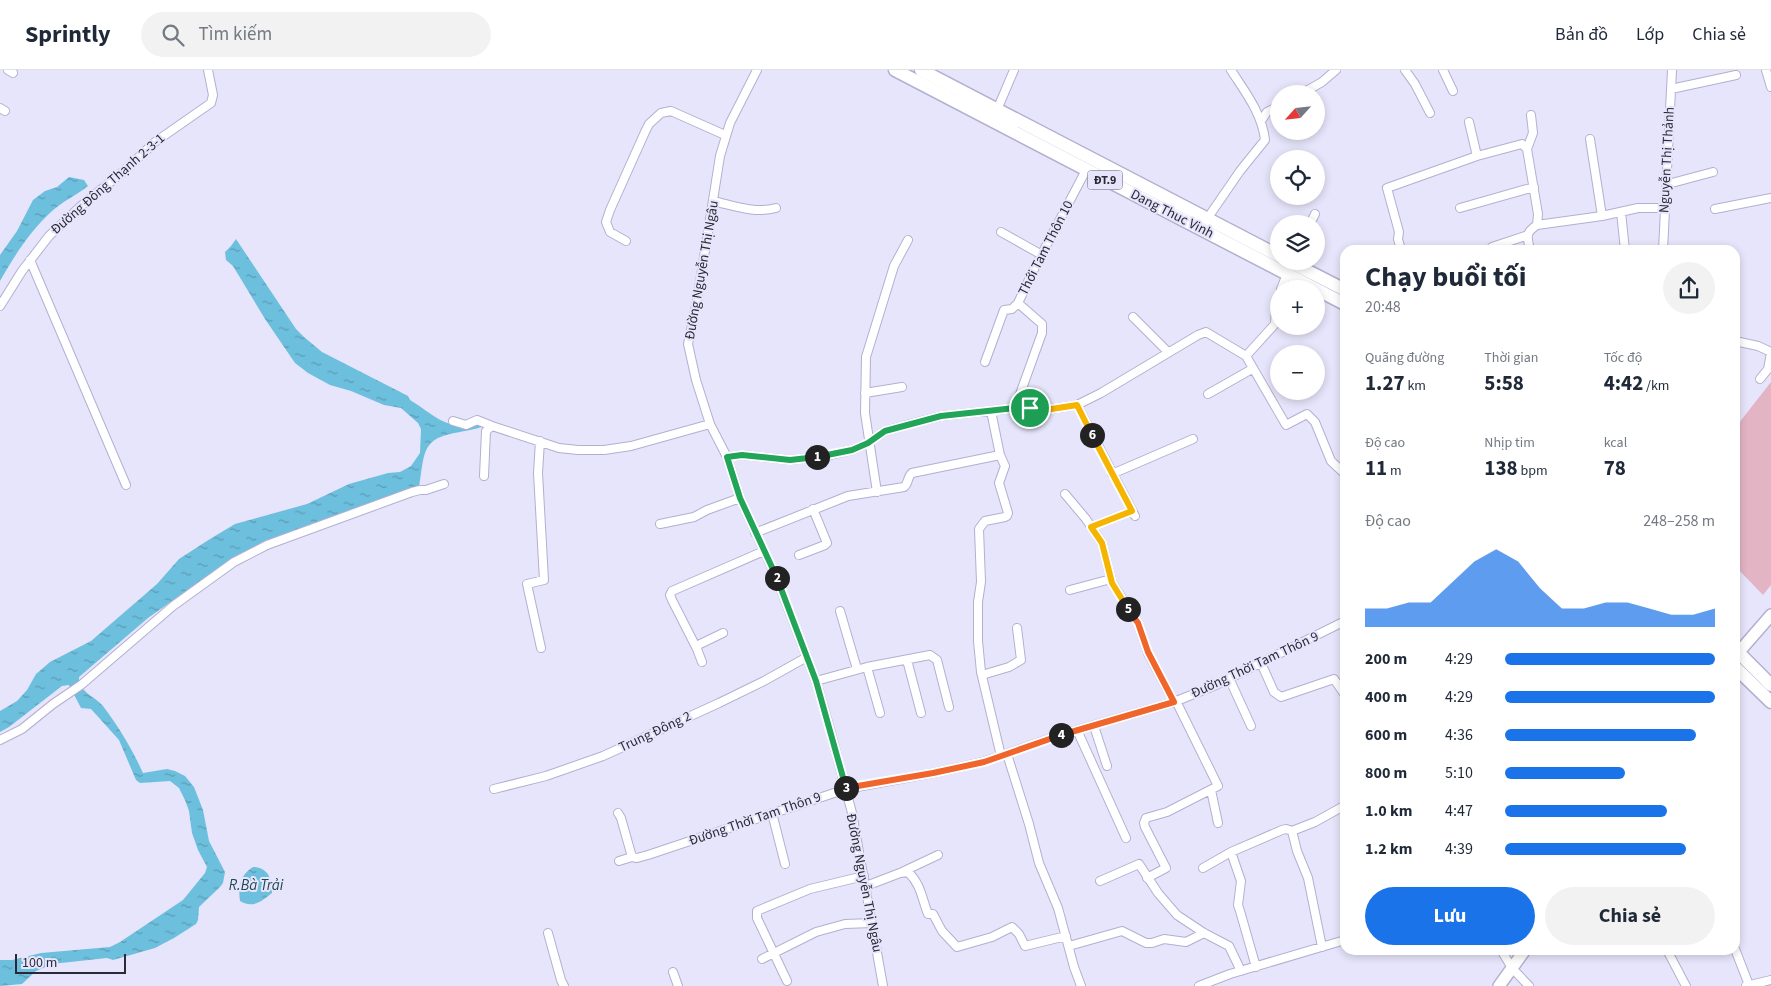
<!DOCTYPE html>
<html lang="vi">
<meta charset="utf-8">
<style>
:root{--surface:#fff;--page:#f2f2f3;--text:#1f2937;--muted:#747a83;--line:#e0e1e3;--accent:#1a73e8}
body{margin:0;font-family:"Source Sans 3",sans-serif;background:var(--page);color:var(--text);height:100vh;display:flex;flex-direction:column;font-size:19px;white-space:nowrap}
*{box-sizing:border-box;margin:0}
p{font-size:16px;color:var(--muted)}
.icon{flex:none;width:28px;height:28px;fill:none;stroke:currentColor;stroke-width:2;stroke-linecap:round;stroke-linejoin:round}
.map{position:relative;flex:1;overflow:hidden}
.details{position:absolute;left:1340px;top:175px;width:400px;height:710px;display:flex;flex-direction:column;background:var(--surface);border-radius:15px;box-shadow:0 2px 8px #0003}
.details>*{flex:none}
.needle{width:32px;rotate:243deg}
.buttons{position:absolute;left:1270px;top:15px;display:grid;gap:10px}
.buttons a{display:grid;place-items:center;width:55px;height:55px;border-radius:50%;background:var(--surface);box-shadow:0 2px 8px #0003;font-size:25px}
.scale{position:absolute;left:15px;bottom:12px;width:111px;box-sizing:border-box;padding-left:5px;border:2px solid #2b2936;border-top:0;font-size:14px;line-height:18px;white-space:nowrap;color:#2b2936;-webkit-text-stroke:4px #e7e5fb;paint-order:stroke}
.pin{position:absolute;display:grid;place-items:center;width:42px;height:42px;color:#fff;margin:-21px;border:2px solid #fff;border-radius:50%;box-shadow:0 1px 5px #0007}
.km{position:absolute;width:25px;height:25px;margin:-12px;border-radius:50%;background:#222;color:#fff;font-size:14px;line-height:25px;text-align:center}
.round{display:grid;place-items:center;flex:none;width:52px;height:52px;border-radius:26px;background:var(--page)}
.head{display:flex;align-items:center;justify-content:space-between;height:85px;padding:0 25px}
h1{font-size:28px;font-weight:700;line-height:38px}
.metrics{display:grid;grid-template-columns:repeat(3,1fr);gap:8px;height:85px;padding:5px 25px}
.metrics div{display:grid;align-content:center}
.metrics b{font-size:21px;font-weight:700}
.metrics small{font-size:14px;font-weight:400}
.metrics p{font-size:14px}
.chart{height:140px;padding:10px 25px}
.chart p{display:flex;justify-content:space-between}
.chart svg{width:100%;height:90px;margin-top:5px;fill:var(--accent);opacity:.7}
.button{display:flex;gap:10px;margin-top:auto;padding:10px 25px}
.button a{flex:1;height:58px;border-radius:30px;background:var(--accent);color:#fff;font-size:20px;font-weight:700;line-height:58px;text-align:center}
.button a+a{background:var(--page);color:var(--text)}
ul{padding:0 25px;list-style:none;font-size:16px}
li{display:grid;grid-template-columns:80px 60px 1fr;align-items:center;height:38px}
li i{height:12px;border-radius:6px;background:var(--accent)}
header{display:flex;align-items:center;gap:30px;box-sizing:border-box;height:70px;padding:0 25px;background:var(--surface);border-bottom:1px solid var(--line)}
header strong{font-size:24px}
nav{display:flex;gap:28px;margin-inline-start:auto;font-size:18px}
.search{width:350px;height:45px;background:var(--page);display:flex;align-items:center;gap:12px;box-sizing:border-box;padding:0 18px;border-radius:28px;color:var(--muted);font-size:19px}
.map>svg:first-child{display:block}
</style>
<header>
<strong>Sprintly</strong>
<div class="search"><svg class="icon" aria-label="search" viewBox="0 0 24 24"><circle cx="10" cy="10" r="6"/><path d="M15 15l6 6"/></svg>Tìm kiếm</div>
<nav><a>Bản đồ</a><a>Lớp</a><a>Chia sẻ</a></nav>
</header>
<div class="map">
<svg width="1771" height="916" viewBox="0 0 1771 916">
<defs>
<pattern id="water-ripples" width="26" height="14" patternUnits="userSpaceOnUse" patternTransform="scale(1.25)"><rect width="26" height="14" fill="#6dbfde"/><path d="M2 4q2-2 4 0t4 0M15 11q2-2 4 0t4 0" fill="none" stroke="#5a9bb5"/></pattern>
</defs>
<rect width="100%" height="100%" fill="#e7e5fb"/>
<!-- pitch -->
<path fill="#e3b4c4" d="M1771,312V515L1763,525L1735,496V358Z"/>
<!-- water -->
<path fill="url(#water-ripples)" d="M69,107L84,110L88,116C77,125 63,131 52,141C31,160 14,186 0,211V185L17,161L33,130L45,121L57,117Z
M236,169L296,259L304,267L322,282L408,326L410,330C427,340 442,356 463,356C473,356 475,351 486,355C479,359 468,360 460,362C420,368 425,383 419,417L366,434L250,479L204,508L148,548L79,607C79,623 95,626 103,636C119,657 132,679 143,703L167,699L175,701L185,706L194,717L203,740L209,771L225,802L223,813L220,817L199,837L198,850L196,854L174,868L155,878L113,890L107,888L52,894L36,901L22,914L0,916V890H12L41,883L110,877L120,872L183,830L205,803L207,797L198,780L192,763L189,741L185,730L179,718L170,711L140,713L136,710L119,670L91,639L81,638L69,615L62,616L9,657L0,662V641L17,631L27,620L36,604L50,592L91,571L157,514L179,489L210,469L235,454L307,434L349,414L388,403L400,402L411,396L420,383L421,359L418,353L401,338L384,335L351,321L330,315L308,303L295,293L265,249L233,196L226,190L225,182L231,176Z
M253,797C268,797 273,810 272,823C262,831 253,839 240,831C238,817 240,805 253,797Z"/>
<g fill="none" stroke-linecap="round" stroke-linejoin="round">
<defs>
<path id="street" d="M8,0L13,3
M757,0L730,53L720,86L697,231L688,274L696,310L710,354L727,387L740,428L777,509L816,611L831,663L852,743L883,916
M1405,0L1415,14L1430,43
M1443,0L1453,21
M1766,0L1771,17
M1671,19L1736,5
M1301,24L1322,12L1336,0
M0,38L5,41
M997,40L1014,0
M1531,45L1533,63L1527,79L1538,144L1537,155L1602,146L1638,138H1665
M1261,51L1267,42L1279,36
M1469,52L1477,86L1522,74L1527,79
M1590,69L1602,146
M1668,114L1713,102
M713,131C735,136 755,144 776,138
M1460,138L1534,117
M1715,139L1771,128
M1621,142L1625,180
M1207,149L1240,101L1265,70C1262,43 1245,22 1231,0
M1310,154L1315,144
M1001,162L1042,185
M626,171L610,162L606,152L610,140L645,62L649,54L661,43L671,41L725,65
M1492,177L1528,165
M1401,180L1398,169L1399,162L1387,118L1477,86
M1530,180C1527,166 1525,163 1537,155
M1663,180L1672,0
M30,190L126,415
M1281,219L1287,204
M1279,225L1276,235L1275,254L1246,286L1286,355L1307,344L1315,352L1331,391L1345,404
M0,236L22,201L49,166L81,136L124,101L155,72L211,33L213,25L208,0
M1133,247L1168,282
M1735,271L1758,276L1771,282
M985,292L1004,240L1012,239L1018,233
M1760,309L1768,299L1771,283
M865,323L902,317
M1208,324L1252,299
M1077,335L1101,323L1198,265L1206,262L1246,286
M1015,338L1045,340L1077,335L1135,446
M991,341L1000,385L1005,396L999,413L1008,443L1007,446L1005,447L985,451L979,459L981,512L978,532V571L981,602L1001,686
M453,351L466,355L477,350L492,356
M540,371L538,403L544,510L527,514L541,578
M727,387L742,385L790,390L825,386L852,380L868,373L885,361L910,354L941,346L1015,338L1042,263V254L1018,233L1035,197L1086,100
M1112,404L1193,369
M484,406L486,361L492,356L559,378L578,380H604L631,376L710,354
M877,422L865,343L866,287L894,196L908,170
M1065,424L1086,449L1102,473L1112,513L1138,553L1148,583L1174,632
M660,454L694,447L707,440L740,428
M1091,457L1132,441
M755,463L848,426L904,417C909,413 907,407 912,403L1000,385
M799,485L825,475L827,473L813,439
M1070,520L1111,509
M840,541L857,599
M696,576L723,563
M907,590L921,643
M702,592L697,579L672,530L670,525L672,521L764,481
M1261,593L1274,622L1281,627L1334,609L1345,625
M867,597L880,643
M982,605L1009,597L1021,590L1017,558
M1229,608L1251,656
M816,611L867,597L930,585L937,590L949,637
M1094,656L1107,696
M1077,660L1126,768
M0,670L22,659L53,634L81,615L173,536L234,492L267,475L412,422L420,420H426L444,414
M1007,684L1029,754L1039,793L1058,838L1074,897L1081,916
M494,719L546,706L603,686L719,633L764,611L807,587
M1211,720L1218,753
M618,743L621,748L632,787L637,788L648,785L846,719L933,703L983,692L1060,665L1174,632L1216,615L1345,551
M772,743L785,794
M619,791L632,787
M1203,798L1231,782
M902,802L938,785
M1147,808L1166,798L1145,757L1144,753L1146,748L1167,742L1218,716L1176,631
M1100,811L1139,794L1158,823L1177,845L1204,863L1229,876L1241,901
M866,816L900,803L908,802C921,814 922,829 928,844H933L942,861L957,877L992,867L1012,857L1019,864L1025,876L1066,866
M548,863L561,910L564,916
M1069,876L1122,861L1146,873H1152L1164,869L1186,872L1204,863
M1322,877L1308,808L1297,781L1292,761L1315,752L1342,737
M1735,879L1749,915
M1501,880L1512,898L1529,916
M1667,880L1686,916
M762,889L816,862L845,854L872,853
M1256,897L1240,841L1238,835L1241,811L1231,782L1282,760L1286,759L1292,761
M673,902L678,916
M787,911L757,848V841L810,819L864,806
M1199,916L1230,904L1345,870
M1746,916L1771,910"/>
<path id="secondary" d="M1738,583L1771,545
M1499,916L1525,880"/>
<path id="primary" d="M895,0L1316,219
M921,0L1279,186
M1288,191L1345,220
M1316,219L1345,234
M1735,579L1771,615
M1735,597L1771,632"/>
</defs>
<!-- street casing -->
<use href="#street" stroke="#b3afd1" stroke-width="10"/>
<!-- secondary casing -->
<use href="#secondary" stroke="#b3afd1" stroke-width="14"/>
<!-- primary casing -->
<use href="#primary" stroke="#b3afd1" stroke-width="15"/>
<!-- street -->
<use href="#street" stroke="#fff" stroke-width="8"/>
<!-- secondary -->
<use href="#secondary" stroke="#fff" stroke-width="11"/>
<!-- primary -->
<use href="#primary" stroke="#fff" stroke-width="12"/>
</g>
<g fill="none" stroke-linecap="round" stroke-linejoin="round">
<defs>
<path id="split-1" d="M817,387L852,380L868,373L885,361L941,346L1015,338H1030"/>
<path id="split-2" d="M777,508L740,428L727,387L742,385L790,390L817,387"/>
<path id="split-3" d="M777,508L816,611L846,718"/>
<path id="split-4" d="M846,718L933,703L984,692L1061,665"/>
<path id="split-5" d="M1061,665L1174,632L1148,582L1138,553L1128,539"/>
<path id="split-6" d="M1092,365L1132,441L1091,457L1102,473L1112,513L1128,539"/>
<path id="split-7" d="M1030,338L1045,340L1077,335L1092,365"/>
</defs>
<!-- split-1 casing -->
<use href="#split-1" stroke="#fff" stroke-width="10"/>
<!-- split-2 casing -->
<use href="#split-2" stroke="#fff" stroke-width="10"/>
<!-- split-3 casing -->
<use href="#split-3" stroke="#fff" stroke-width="10"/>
<!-- split-4 casing -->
<use href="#split-4" stroke="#fff" stroke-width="10"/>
<!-- split-5 casing -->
<use href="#split-5" stroke="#fff" stroke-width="10"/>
<!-- split-6 casing -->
<use href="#split-6" stroke="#fff" stroke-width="10"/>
<!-- split-7 casing -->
<use href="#split-7" stroke="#fff" stroke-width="10"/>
<!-- split-1 -->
<use href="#split-1" stroke="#22a559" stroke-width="6"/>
<!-- split-2 -->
<use href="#split-2" stroke="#22a559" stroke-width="6"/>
<!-- split-3 -->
<use href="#split-3" stroke="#22a559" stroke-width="6"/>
<!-- split-4 -->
<use href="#split-4" stroke="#f0652b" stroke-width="6"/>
<!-- split-5 -->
<use href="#split-5" stroke="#f0652b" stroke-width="6"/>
<!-- split-6 -->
<use href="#split-6" stroke="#f5b400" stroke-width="6"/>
<!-- split-7 -->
<use href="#split-7" stroke="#f5b400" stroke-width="6"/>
</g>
<g text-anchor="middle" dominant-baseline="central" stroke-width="4" stroke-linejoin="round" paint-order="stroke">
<!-- shield labels -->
<rect fill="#e7e5fb" stroke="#636171" stroke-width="1" x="1087.5" y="100.5" width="35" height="19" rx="4"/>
<g font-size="12" font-weight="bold" fill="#2b2936">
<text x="1105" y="110">ĐT.9</text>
</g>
<!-- street labels -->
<g font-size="14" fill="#2b2936" stroke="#e7e5fb">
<text transform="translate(1667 90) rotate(-87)">Nguyễn Thị Thảnh</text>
<text transform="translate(108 114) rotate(-41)">Đường Đông Thạnh 2-3-1</text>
<text transform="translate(1172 144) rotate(27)">Dang Thuc Vinh</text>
<text transform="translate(1046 178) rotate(-63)">Thới Tam Thôn 10</text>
<text transform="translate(702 200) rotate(-80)">Đường Nguyễn Thị Ngâu</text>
<text transform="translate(1255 595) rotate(-25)">Đường Thời Tam Thôn 9</text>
<text transform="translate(655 662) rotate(-25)">Trung Đông 2</text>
<text transform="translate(755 749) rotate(-19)">Đường Thời Tam Thôn 9</text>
<text transform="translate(864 813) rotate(79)">Đường Nguyễn Thị Ngâu</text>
</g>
<!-- water labels -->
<g font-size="15" font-style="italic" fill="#204653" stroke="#e7e5fb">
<text x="256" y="815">R.Bà Trải</text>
</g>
</g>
</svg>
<div class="buttons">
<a><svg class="needle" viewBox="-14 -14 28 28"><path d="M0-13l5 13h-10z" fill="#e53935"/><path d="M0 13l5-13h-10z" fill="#747a83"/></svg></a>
<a><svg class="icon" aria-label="locate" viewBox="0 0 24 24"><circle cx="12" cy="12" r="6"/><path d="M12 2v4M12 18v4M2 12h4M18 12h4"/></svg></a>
<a><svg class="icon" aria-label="layers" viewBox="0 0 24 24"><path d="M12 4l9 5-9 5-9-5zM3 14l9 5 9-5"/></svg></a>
<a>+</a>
<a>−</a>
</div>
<div class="scale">100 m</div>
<div class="pin" style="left:1030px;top:338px;background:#1e9e55"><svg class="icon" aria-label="arrive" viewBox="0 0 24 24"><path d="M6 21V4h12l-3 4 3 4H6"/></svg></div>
<b class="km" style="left:817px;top:387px">1</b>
<b class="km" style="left:777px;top:508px">2</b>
<b class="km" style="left:846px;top:718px">3</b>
<b class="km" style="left:1061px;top:665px">4</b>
<b class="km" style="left:1128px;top:539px">5</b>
<b class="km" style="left:1092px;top:365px">6</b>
<section class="details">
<div class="head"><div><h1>Chạy buổi tối</h1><p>20:48</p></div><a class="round"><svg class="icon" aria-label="share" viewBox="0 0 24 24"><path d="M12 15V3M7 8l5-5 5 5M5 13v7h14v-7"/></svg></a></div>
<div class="metrics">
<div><p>Quãng đường</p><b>1.27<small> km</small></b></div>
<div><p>Thời gian</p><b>5:58</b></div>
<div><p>Tốc độ</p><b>4:42<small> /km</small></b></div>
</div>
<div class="metrics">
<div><p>Độ cao</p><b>11<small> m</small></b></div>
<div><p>Nhịp tim</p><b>138<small> bpm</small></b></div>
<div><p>kcal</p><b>78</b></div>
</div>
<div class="chart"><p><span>Độ cao</span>248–258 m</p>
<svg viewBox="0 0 160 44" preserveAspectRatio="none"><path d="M0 44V35L10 35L20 32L30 32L40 22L50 12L60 6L70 12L80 25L90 35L100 35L110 32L120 32L130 35L140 38L150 38L160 35V44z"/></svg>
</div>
<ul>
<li><b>200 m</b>4:29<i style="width:100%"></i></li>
<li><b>400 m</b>4:29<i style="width:100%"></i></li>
<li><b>600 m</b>4:36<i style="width:91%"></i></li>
<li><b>800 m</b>5:10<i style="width:57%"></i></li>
<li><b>1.0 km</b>4:47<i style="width:77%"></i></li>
<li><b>1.2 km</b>4:39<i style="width:86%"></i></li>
</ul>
<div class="button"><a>Lưu</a><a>Chia sẻ</a></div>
</section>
</div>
